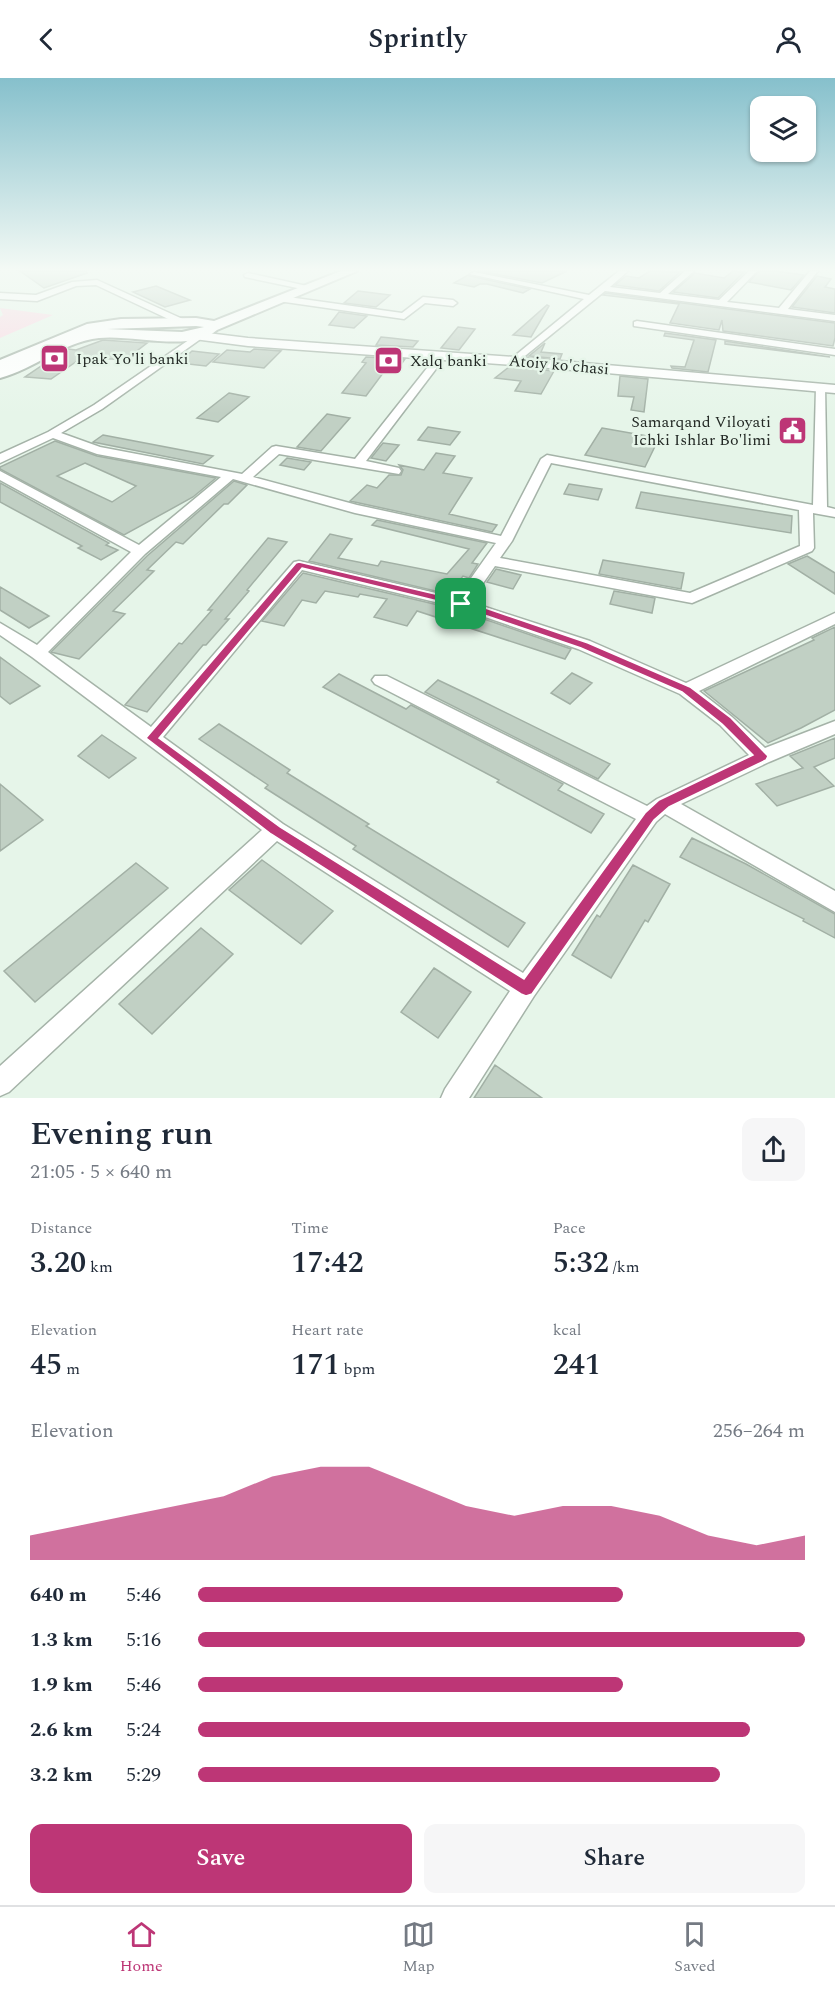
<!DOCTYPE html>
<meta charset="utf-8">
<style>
:root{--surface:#fff;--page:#f6f6f7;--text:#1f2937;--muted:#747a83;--line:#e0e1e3;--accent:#bd3676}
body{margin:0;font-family:Spectral,serif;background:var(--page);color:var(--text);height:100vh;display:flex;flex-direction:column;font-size:22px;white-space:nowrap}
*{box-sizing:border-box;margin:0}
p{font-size:20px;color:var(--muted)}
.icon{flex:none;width:33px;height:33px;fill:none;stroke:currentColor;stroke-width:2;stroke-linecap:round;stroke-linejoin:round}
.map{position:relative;height:1020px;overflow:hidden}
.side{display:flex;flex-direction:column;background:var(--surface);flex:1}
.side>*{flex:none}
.fabs{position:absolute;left:750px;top:18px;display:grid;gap:12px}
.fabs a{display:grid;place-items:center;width:66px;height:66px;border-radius:12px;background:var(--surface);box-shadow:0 2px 4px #0004;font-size:30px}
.pin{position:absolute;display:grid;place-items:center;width:51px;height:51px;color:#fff;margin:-26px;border-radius:12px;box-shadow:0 3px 9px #0006}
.round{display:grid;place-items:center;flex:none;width:63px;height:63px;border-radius:12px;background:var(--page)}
.head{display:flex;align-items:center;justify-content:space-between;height:102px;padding:0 30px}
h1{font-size:33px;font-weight:600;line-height:45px}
.stats{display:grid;grid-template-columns:repeat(3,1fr);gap:9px;height:102px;padding:6px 30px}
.stats div{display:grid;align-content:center}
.stats b{font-size:30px;font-weight:600}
.stats small{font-size:16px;font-weight:400}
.stats p{font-size:16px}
.chart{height:168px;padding:12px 30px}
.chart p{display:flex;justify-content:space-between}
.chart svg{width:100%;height:108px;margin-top:6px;fill:var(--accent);opacity:.7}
.action{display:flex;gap:12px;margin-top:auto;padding:12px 30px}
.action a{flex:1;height:69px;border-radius:12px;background:var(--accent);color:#fff;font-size:24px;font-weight:600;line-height:69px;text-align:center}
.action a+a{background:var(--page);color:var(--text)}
ul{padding:0 30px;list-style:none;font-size:20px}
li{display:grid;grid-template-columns:96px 72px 1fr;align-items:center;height:45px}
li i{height:15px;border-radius:8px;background:var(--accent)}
header{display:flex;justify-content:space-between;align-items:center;height:78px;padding:0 30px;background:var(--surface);font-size:27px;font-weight:600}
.menu{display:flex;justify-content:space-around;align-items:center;height:84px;border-top:2px solid var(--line);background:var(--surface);font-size:16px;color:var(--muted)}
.menu a{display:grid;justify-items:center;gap:3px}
.menu .current{color:var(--accent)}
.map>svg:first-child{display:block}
</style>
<header><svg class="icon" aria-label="back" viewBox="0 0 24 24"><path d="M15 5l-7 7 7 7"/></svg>Sprintly<svg class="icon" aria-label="person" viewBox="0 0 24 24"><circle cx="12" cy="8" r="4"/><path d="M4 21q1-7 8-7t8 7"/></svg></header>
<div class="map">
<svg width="835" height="1020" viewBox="0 0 835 1020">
<rect width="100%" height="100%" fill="#e6f5e9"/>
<!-- green -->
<path fill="#fbd7e3" d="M0,230L53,237L0,260V239L3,237Z"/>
<!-- building -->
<path fill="#c1d0c4" stroke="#a2b0a5" stroke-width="1.5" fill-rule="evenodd" d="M20,193H86L87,195L44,210Z
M479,193H567L542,205Z
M650,193L680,194L659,213L615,207L626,198L639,200Z
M733,193L744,194L718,220L673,214L695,195L724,200Z
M759,193H776L804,197L791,212L749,204Z
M468,197L470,198L530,211L523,215L487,206H480L474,209L454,205Z
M817,198L831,201L825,209L835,211V235L792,229Z
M156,208L190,222L165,229L133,214Z
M358,213L390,217L376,229L344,225Z
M606,215L835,245V260L833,268L723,253L722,242L719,252L670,245L679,226L603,217Z
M547,227L549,228L531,259L513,257Z
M339,234L367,238L354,250L329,247Z
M458,249L475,251L459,272L441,270Z
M665,255L716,262L708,294L672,290L671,288L685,289L694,262L664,258Z
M381,259L391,260L418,263L413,269L376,267Z
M103,262L147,265L125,282L83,279L51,301L25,299L62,274L68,271L76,272Z
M725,263L830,279L725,266Z
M545,265L541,274L562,276L560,281L529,278Z
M254,271L281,273L264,290L213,284L227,272L250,274Z
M192,273L219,276L206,288L179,285Z
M366,279L405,281L400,288L389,287L366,318L342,315L366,285L362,284Z
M509,289H515L554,293L541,316L515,313L521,303L495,300Z
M620,298L648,301L644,334L631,332L634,319L618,318Z
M229,315L249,319L218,344L197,340Z
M327,336L350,340L321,373L297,369Z
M428,349L460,354L450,367L418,362Z
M602,350L659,360L645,389L585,377Z
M103,357L213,378L203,386L93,364Z
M55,363L97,378L216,400L193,419L124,457L0,391V389ZM85,385L136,408L112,424L57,398Z
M383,365L399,367L386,383L371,380Z
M436,375L455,378L443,395L472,400L449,436L497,447L492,454L350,423L367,407L377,410L389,397H401L403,392L399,387L424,392Z
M287,380L311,384L304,392L280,387Z
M234,403L247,407L228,426H224L183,466L176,464L147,492L154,493L113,533L125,536L79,581L51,574L147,478Z
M0,405L109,465L106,467L118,472L101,482L78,470L82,468L0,424Z
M569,406L602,411L598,422L564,416Z
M641,414L792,438L791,455L636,430Z
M377,442L487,465L472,485L478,486L469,500L463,498L448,516L309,483L330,456L352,461L338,480L378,488L381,483L447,496L469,471L372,447Z
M268,460L287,464L247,512L249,513L225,541H229L206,567H203L147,634L125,627L179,565L182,566L212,532H208Z
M807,478L835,495V516L788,486Z
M603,482L684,495L681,511L599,496Z
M496,491L521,497L513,511L487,504Z
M303,495L455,531L571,571L565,581L417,533L407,548L374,539L387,521L360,516L358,519L325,513L316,525L302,522L284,548L262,543Z
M0,509L37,531L49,538L29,550L0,532Z
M614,513L655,520L652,535L610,526Z
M835,549V632L801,650L768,665L704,613L814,562L812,560Z
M0,579L19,593L40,608L10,626L0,618Z
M572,595L592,605L570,626L551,615Z
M339,596L406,631L411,627L563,706L558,712L604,736L591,755L497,704L499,702L323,609Z
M438,602L478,621L610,686L598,701L425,614Z
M219,646L290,692L287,695L369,746L366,748L525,845L508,869L353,771L356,768L265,710L268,707L199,661Z
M102,657L136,680L109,700L78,678Z
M835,660V680L814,689L834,708L777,728L756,706L803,690L790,678Z
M0,706L43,742L0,773Z
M692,760L746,786L835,836V860L803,843L804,841L680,779Z
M262,782L333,833L301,866L229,812Z
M136,785L168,810L35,924L4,893Z
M633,787L670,806L648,844L645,842L611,900L572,877L597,837L600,839Z
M201,850L233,876L152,956L119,926Z
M434,890L471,914L438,960L401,934Z
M495,987L542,1020H474Z"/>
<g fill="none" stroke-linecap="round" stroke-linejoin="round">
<defs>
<path id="street" d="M619,193H628L610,209L660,215L685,193H694L668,216L719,222L749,193H757L727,224L779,230L810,193H818L788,231L835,237V243L605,213L515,286L510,283L511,281L584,221L470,196L474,194L589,217Z
M248,195L307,208L311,210L307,212L245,199L244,197Z
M97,202L187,243L189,245L181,247L96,207L76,208L37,223L0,221V215L36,217L72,204Z
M281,218L402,235L423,219L453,222L457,225L453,228L425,225L404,241L278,223L277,221Z
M637,243L835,271V277L634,248V244Z
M199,255L204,258L202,260L102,331L61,355L100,369L242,396L272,369L276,368L355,381L439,275L442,274L447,277L445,279L366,383L399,390L401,393L399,396L279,376L253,399L357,427L501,458L541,381L547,377L813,427L816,309L825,307L827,429L835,431V439L813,435L814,470L812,473L692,525L495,488L470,524L590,563L686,605L835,535V546L699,613L732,639L765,670L835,643V656L769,684L681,726L835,813V834L665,736L656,744L534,918L469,1020H441L445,1011L510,913L277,763L9,1014L0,1018V988L262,752L32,579L0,557V545L37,567L131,474L0,402V393L139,467L221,399L97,376L53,360L0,385V376L48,354L94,327ZM551,385L799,432L800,468L690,515L500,480L512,463ZM233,401L355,435L496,465L457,520L299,483L294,484L151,649L48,574L145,476ZM302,492L456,529L578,571L680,616L720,647L749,677L657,721L647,728L387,598H375L372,602L375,606L636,741L523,895L283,746L163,659Z"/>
<path id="secondary" d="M199,254L248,260L515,279L835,307V315L515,287L248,268L194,261L192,258Z"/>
<path id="primary" d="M341,193H357L217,252C192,275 131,256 99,260C62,264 35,291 0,300V282L87,246L121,241L196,240L214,243ZM196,248L204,249L182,254L107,251Z"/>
</defs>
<!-- street casing -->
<use href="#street" stroke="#a5b3a8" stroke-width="3"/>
<!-- secondary casing -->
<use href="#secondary" stroke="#a5b3a8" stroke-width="3"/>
<!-- primary casing -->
<use href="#primary" stroke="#a5b3a8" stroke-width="4"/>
<!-- street -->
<use href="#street" fill="#fff" fill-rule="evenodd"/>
<!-- secondary -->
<use href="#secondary" fill="#fff" fill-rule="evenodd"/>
<!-- primary -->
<use href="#primary" fill="#fff" fill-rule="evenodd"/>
</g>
<!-- sky -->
<linearGradient id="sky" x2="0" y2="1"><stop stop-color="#86c0cc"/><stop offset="0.57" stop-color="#f4faf5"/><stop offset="1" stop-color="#f4faf5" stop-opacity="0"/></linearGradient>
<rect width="835" height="336" fill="url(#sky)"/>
<!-- route -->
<path fill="#bd3676" stroke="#fff" stroke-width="1.5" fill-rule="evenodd" d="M299,484L465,523L588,565L690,609L731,640L768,678L766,682L669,729L654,742L532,916L526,918L521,916L271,756L146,660L296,485ZM302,490L458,528L581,570L682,614L722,646L753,677L659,722L645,735L524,901L280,749L159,660Z"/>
<!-- icons -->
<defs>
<symbol id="bank-square" viewBox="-11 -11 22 22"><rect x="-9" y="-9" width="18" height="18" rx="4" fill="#bd3676" stroke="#e6f5e9"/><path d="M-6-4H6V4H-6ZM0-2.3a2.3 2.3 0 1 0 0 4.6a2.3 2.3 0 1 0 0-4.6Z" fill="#fff"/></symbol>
<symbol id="civic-square" viewBox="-11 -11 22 22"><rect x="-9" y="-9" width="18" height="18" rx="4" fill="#bd3676" stroke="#e6f5e9"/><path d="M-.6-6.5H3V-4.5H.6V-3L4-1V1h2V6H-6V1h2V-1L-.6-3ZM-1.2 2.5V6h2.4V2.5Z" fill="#fff"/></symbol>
</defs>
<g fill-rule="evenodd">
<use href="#bank-square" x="38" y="264" width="33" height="33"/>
<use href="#bank-square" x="372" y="266" width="33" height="33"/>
<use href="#civic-square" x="776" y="336" width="33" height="33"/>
</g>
<g text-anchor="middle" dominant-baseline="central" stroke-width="5" stroke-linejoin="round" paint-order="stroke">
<!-- far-poi labels -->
<g font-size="16" fill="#232925" stroke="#e6f5e9" text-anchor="start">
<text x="76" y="281">Ipak Yo'li banki</text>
<text x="410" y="283">Xalq banki</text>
<text x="771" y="344" text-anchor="end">Samarqand Viloyati<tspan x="771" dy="18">Ichki Ishlar Bo'limi</tspan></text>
</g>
<!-- far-street labels -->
<g font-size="16" fill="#232925" stroke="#e6f5e9">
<text transform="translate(559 287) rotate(5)">Atoiy ko'chasi</text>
</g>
</g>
</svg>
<div class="fabs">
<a><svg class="icon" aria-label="layers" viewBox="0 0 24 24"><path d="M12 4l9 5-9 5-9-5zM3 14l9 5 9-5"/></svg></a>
</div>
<div class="pin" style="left:461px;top:526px;background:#1e9e55"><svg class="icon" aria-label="arrive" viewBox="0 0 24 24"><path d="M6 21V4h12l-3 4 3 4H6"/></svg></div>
</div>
<section class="side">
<div class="head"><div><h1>Evening run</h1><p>21:05 · 5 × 640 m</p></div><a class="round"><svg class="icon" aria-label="share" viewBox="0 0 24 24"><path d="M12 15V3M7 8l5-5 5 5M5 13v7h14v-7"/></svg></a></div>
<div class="stats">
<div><p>Distance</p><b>3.20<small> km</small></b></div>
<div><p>Time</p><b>17:42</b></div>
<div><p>Pace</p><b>5:32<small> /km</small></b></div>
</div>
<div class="stats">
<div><p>Elevation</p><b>45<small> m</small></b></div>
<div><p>Heart rate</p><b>171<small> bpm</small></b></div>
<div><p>kcal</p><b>241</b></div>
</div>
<div class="chart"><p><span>Elevation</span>256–264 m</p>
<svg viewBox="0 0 160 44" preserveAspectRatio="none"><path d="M0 44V34L10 30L20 26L30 22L40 18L50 10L60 6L70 6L80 14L90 22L100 26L110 22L120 22L130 26L140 34L150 38L160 34V44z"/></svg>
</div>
<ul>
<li><b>640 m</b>5:46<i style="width:70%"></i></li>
<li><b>1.3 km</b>5:16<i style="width:100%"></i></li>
<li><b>1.9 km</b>5:46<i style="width:70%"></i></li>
<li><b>2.6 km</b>5:24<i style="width:91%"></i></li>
<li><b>3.2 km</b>5:29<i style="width:86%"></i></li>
</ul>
<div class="action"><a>Save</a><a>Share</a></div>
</section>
<nav class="menu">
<a class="current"><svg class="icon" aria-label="home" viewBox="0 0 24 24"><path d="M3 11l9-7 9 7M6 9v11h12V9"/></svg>Home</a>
<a><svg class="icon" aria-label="map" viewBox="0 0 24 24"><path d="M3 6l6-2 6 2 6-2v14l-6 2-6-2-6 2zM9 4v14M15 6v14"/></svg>Map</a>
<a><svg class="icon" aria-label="saved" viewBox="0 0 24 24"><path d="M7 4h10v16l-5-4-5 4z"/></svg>Saved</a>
</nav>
